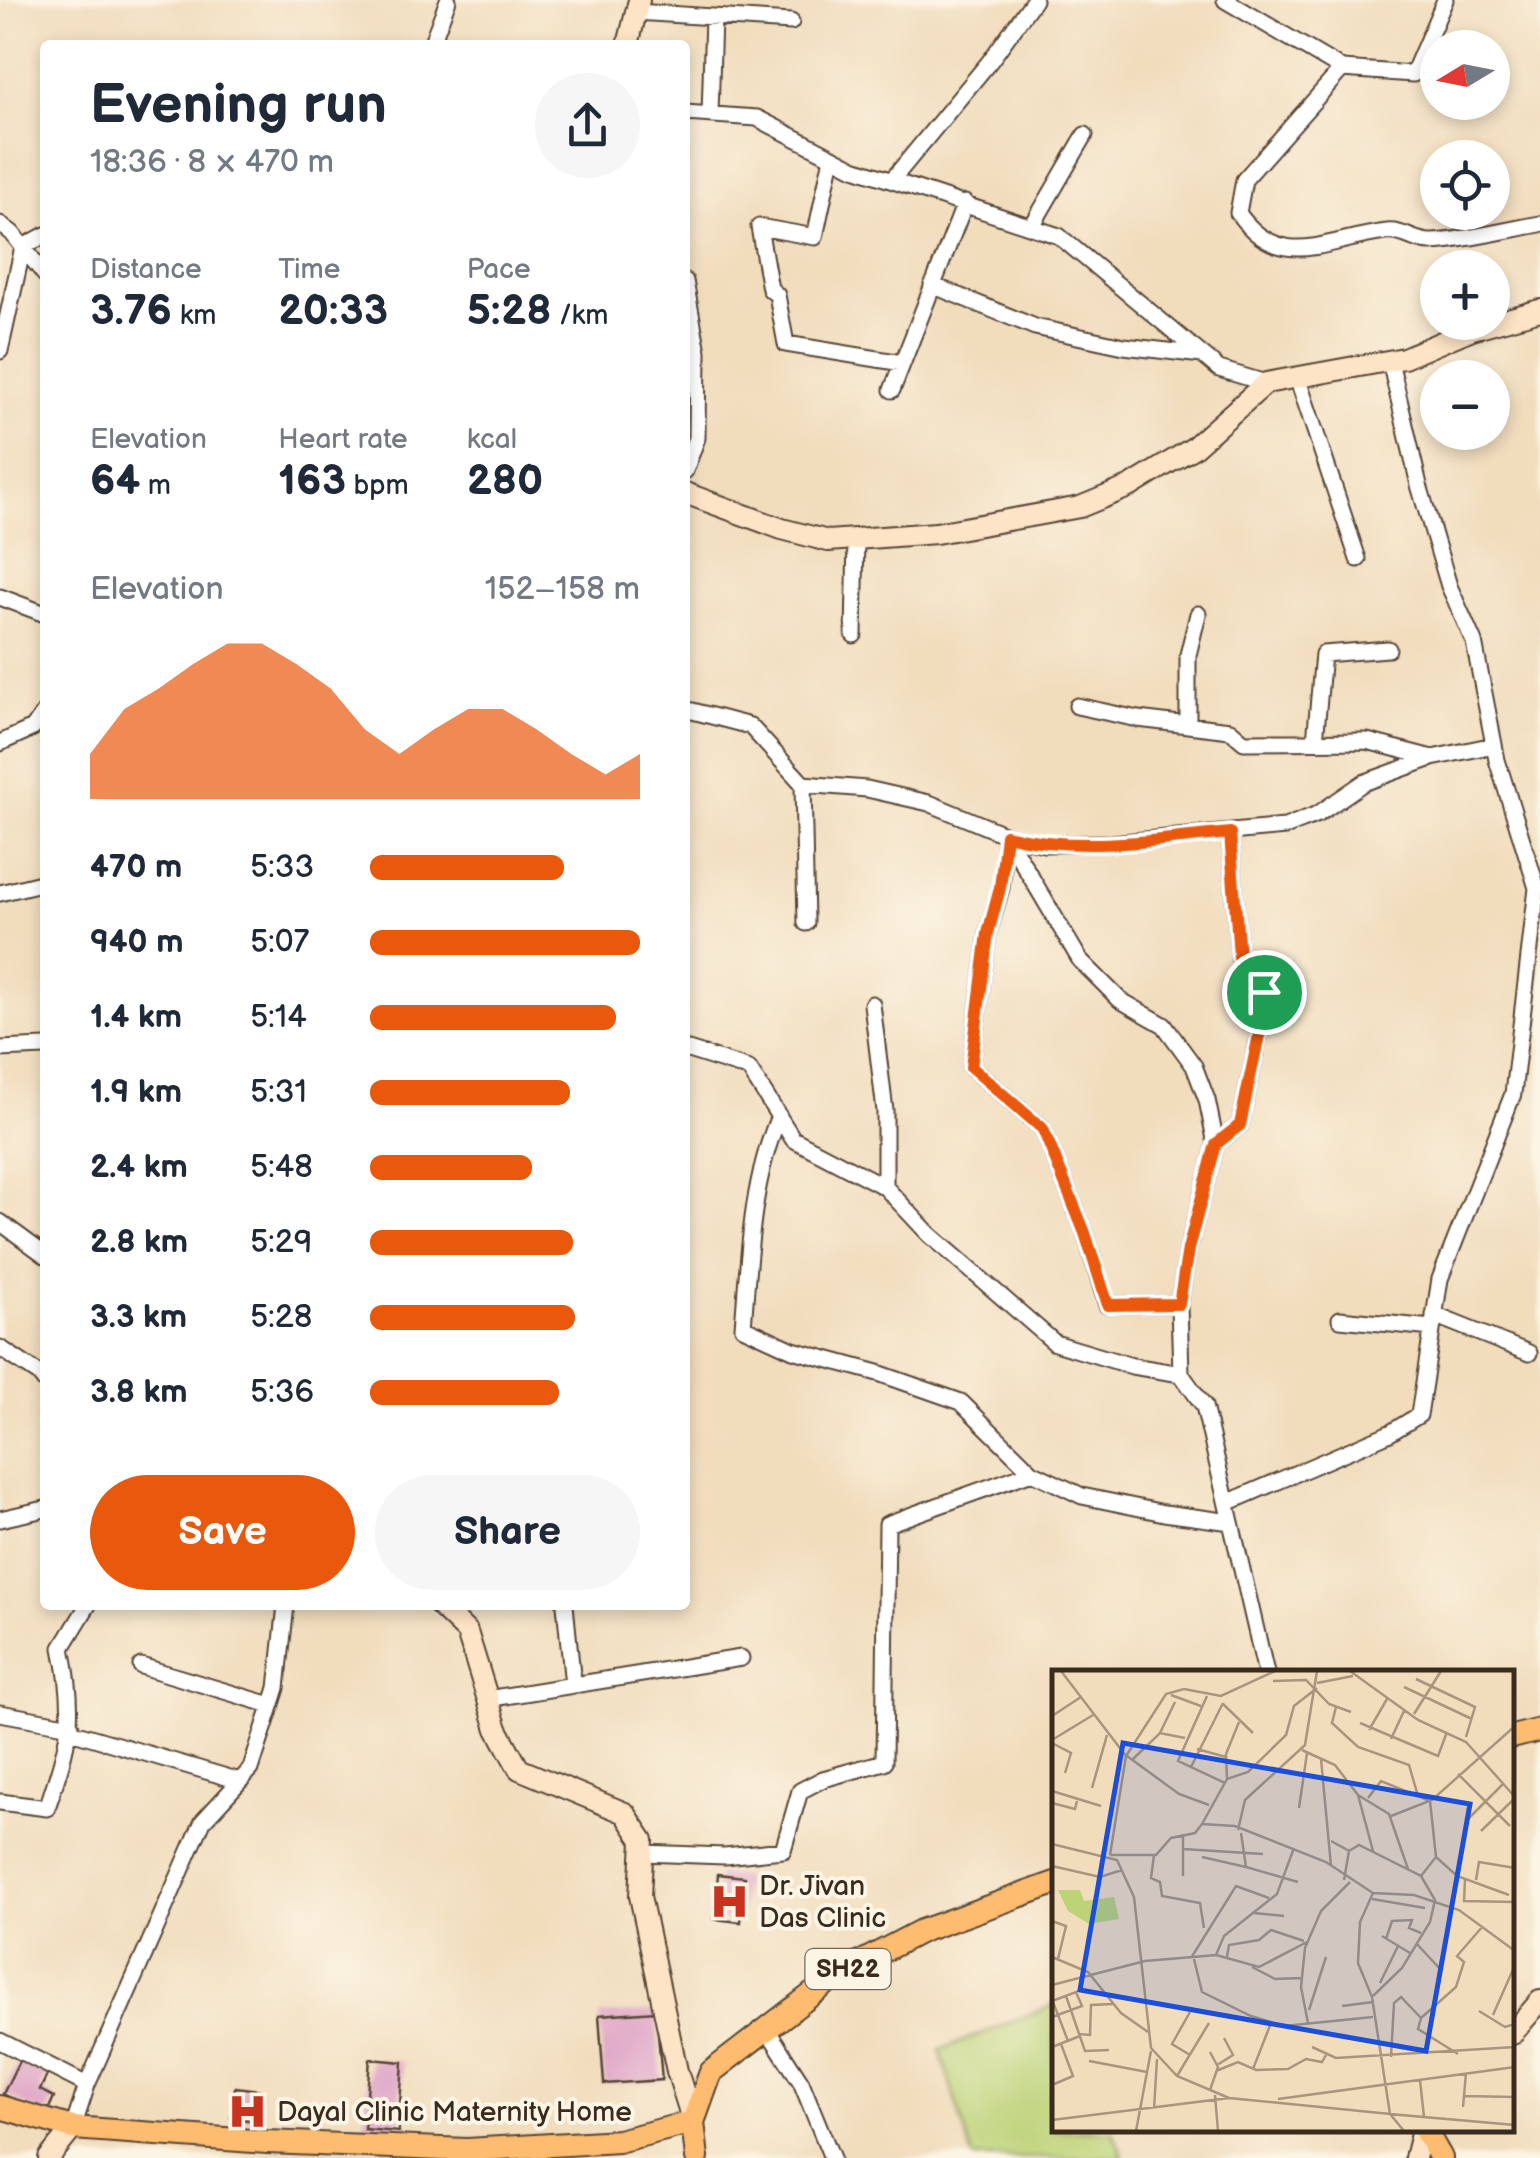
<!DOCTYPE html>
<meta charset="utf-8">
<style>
:root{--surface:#fff;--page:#f6f6f7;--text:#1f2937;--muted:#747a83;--accent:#ea580c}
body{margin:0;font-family:"Balsamiq Sans",sans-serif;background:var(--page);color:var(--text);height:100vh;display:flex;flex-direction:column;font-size:38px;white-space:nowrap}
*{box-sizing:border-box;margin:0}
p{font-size:32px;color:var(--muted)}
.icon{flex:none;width:55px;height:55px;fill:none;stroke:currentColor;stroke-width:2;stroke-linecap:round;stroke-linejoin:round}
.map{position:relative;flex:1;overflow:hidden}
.panel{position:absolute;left:40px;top:40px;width:650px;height:1570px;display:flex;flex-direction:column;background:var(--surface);border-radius:10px;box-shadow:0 5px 15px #0003}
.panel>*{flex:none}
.needle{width:65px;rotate:260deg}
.buttons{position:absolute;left:1420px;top:30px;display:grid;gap:20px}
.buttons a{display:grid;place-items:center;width:90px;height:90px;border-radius:50%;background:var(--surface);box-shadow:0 5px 15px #0003;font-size:50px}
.pin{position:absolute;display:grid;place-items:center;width:85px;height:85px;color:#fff;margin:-42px;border:5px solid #fff;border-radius:50%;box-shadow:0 2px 10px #0007}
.round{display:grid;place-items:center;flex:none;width:105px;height:105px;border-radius:52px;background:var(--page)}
.headline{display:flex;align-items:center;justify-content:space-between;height:170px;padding:0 50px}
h1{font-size:55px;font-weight:600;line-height:75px}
.metrics{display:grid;grid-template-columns:repeat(3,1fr);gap:15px;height:170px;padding:10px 50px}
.metrics div{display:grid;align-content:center}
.metrics b{font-size:42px;font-weight:600}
.metrics small{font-size:28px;font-weight:400}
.metrics p{font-size:28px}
.chart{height:280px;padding:20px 50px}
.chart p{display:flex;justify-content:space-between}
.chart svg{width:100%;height:180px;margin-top:10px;fill:var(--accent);opacity:.7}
.action{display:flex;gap:20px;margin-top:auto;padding:20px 50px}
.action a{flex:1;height:115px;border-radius:60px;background:var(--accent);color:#fff;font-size:40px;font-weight:600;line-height:115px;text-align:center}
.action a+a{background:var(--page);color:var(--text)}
ul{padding:0 50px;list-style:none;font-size:32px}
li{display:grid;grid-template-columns:160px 120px 1fr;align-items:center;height:75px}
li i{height:25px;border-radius:12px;background:var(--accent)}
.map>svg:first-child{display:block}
</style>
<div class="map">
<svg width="1540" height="2158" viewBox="0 0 1540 2158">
<rect width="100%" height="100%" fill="#fcf5e5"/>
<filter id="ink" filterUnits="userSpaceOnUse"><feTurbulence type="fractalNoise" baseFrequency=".01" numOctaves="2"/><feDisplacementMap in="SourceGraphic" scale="20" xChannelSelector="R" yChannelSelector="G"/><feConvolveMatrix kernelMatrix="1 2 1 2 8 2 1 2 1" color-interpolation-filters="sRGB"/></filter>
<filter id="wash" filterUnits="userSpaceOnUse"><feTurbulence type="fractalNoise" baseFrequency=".0048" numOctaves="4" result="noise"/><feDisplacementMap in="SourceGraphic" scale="40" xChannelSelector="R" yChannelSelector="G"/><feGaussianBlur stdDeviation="2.25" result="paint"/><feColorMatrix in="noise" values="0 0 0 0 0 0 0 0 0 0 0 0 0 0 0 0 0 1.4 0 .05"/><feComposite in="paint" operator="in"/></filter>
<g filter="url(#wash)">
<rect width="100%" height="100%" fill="#f1dcbc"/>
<!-- park -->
<path fill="#bcd378" stroke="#7c7e4b" stroke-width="2.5" d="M1055,2005V2130L1113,2131L1123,2158H973L940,2050Z"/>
<g id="blocks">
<!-- building -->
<path fill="#dfa5c7" d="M718,1874L745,1877L741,1922L714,1919Z
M656,2011L662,2080L604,2084L599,2015Z
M20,2059L48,2073L40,2090L54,2097L46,2115L3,2094Z
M370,2059L403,2062L398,2132L364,2129Z
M235,2087L260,2090L256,2121L231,2118Z"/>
</g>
</g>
<g filter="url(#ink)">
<use href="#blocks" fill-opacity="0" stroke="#564536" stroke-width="2.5"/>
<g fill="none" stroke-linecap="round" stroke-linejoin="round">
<defs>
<path id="street" d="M1225,0L1342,69
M1445,0L1413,74L1342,69L1244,180L1238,213C1281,274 1328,238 1387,232C1403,230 1416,243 1432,242C1468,240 1505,230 1540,224
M636,12L791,22
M431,45L448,0
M685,113L757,118L854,168L1059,236L1219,369L1266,383
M710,115L713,17
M832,157L815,237L759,227L770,289L777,295L786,344L902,363
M892,180L990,61L1034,0
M0,224L12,233L45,275
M1032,226L1085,135
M685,281L698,352L697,438L685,471
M932,285L1035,327L1124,346L1202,355
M0,351L23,247L45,235
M1297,377L1358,559
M892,390L965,203
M0,597L45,614
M854,635L856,538
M1077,706L1138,719L1230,730L1244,742L1367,741L1432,758
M685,709L750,726L803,784L867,789L929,803L1006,835L1044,844L1111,843L1285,827L1318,814L1363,783L1432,758L1494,745
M1188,725V655L1198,614
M1315,741L1323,654L1388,649
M0,743L33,728L45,711
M803,784L806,923
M1006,835L1080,960L1120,1000L1164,1025L1194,1066L1207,1100L1216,1144L1188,1249L1179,1304L1181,1374
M1006,835L1001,888L988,933L971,1067L1043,1129L1085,1233L1107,1305L1179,1304
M0,893L45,882
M872,1004L885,1111V1187
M0,1049L45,1047
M685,1049L749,1069L793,1139L885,1187L929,1234L1055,1343L1132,1366L1181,1374L1204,1406L1266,1673
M779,1116C751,1183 749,1255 743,1327L793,1350L878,1373L961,1402L1032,1472L1082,1496L1164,1513L1231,1522
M1216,1144L1240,1125L1263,1016L1265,958L1239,957L1230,833
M0,1222L45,1255
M1434,1315L1529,1353
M1340,1319L1432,1328
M0,1348L39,1374L45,1382
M1227,1503L1390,1433L1419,1415L1440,1279L1513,1094L1537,888L1497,760L1474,642L1449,586L1419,485L1390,361
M0,1519L45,1509
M565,1605L573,1685
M141,1666L271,1705
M487,1699L741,1658
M0,1713L71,1726
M70,1731L240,1781
M0,1802L47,1808C69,1742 77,1717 62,1648L88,1605
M642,1853L725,1856L783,1850L800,1791L823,1779L884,1762L887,1524L1032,1472
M768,2031L801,2082L832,2158
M0,2041L87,2085
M73,2128L87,2085L203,1821L251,1769L277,1688L286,1605"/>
<path id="secondary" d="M628,45L639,0
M685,493L782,529L828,541L936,533L1080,507L1131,486L1193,448L1266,383L1404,358L1472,329L1540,310
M439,1605L467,1632L497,1729L519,1769L625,1813L643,1840L640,1896L677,2071L693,2122
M1512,2034L1540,2001
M49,2158L73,2128
M1415,2158L1422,2130"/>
<path id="primary" d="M1512,1737L1540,1730
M0,2107L73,2128L267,2142L467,2150L618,2141L693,2122
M1425,2130L1441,2158
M697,2158L693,2122L711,2072L837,1975L921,1931L1055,1883"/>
</defs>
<!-- street casing -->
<use href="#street" stroke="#564536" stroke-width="19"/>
<!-- secondary casing -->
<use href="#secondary" stroke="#564536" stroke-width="24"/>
<!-- primary casing -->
<use href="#primary" stroke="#564536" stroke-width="26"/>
<!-- street -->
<use href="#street" stroke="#fff" stroke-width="15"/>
<!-- secondary -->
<use href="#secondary" stroke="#fee4c6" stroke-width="20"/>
<!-- primary -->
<use href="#primary" stroke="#fdbc70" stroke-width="22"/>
</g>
</g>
<g fill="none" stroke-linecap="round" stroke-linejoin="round" filter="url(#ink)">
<defs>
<path id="route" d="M1230,833L1239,956L1265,958L1263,1016L1240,1125L1216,1144L1188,1249L1179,1304L1108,1305L1085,1233L1043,1129L971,1067L988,933L1000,888L1006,835C1080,853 1155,840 1230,833Z"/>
</defs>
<!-- route casing -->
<use href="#route" stroke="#fff" stroke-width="20"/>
<!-- route -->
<use href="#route" stroke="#ea580c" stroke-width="12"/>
</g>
<!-- icons -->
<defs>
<symbol id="hospital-bare" viewBox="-9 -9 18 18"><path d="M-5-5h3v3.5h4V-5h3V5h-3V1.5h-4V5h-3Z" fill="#c8321e" stroke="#fcf5e5" stroke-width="2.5" paint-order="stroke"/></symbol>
</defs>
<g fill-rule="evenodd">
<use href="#hospital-bare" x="702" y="1874" width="55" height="55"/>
<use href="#hospital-bare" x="220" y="2084" width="55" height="55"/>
</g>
<g text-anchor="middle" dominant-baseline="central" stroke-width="8" stroke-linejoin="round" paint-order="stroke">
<!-- shield labels -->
<rect fill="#fcf5e5" stroke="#75675a" stroke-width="2.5" x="805.5" y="1949" width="85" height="40" rx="8"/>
<g font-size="25" font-weight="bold" fill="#3b2a1e">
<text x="848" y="1969">SH22</text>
</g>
<!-- poi labels -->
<g font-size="28" fill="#3b2a1e" stroke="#fcf5e5" text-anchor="start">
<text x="759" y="1886">Dr. Jivan<tspan x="759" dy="32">Das Clinic</tspan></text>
<text x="277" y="2112">Dayal Clinic Maternity Home</text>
</g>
</g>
<!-- overview -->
<g transform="translate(1052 1670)">
<rect width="462" height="462" fill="#f1dcbc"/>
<path d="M6,220H28L32,231L62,227L67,249L37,254L16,241Z" fill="#bcd378"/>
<path fill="none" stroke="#a8957d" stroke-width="2.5" d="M9,1L74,86M298,1L366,50L414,72L463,127M364,9L423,37L414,67M221,11L254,10L277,34L299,42M265,13L301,6M352,17L420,49M119,25L149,36M155,26L126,91L173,113M171,34L201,63M284,37L280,53L306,77L357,95L366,126M362,44L389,1M0,46L29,27M308,53L386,86L395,62M317,60L335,29M108,63L123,32M339,69L352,41M0,70L41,45M0,73L19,83L13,103M145,79L174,87M250,80L283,95L306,125L337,144L356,199M75,86L127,124L157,135M81,89L108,63L133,68M269,89L279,196M139,97L171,33M406,104L458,156M175,109L196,102L234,65L242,36L265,18M40,118L55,65M0,121L49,136M306,125L321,181M316,128L329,111L378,131L384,187L369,206M0,133L23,139L25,131M247,138L255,83M339,146L380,130L463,56M417,148L451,114M150,154L175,109L174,84L187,52M186,160L193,130L253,75L265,1M429,161L463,128M189,163L194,197L246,212M279,171L297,181L292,210M0,174L65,190L82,227L99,378L125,406L177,428L338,444L352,461M131,179L211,184M297,181L307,175L369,206L383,230L378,252L350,298L321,326M58,185H104L119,168L143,163L150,154L183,156L274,192L321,223L362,225L407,240L463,281M58,185L74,86L114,24L132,19L169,26L223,1M102,185L99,208L108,212L110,226L148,233L152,258M150,187L194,197M384,187L405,206L457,225M0,196L48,207L70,200M131,206V164M413,209L412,231L463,232M424,210L427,192L463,198M321,223L308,252L306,293L320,327L338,444L463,455M320,229L373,238M202,243L232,246M0,251L14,256L6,289M330,266L358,283M334,269L340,251L360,250L357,258L369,263M364,273L389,300M164,285L207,297L255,272M0,287L36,302L69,343L96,362M175,287L177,275L207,270L219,260L252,271M139,288L184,216L217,228M142,289L150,322L199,346L232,356L321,347M93,291L164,285L172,266L225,224L242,178M200,297L223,309L249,308M328,313L346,276M0,315L93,291M14,326L33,381L57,380M0,331L24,322L30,336L0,347M1,332L16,371M290,336L321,332M257,340L274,287M427,341L453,357L463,354M441,345L463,295M369,348L404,317L412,292L405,286L431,256M256,353L249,317L253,278L269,241L298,212M27,364L38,365L39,335L61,334M0,377L28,366M260,377L284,388L463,377M138,385L120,374L138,342M339,387L342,333L349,327L369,348L366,359L406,384M37,391L95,402M165,395L181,385L172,368M201,399L219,353M164,401L186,392L204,400L236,399L254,389L270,392L274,385M125,406L157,353M368,410L372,447M0,415L21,406L9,374M158,420L166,397L158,382M163,425L166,461M412,426L463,427M226,429L463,397M411,437L414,403M102,439L105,389M0,450L177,428M84,461L99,381"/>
<path fill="#1d4ed8" fill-opacity="0.15" stroke="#1d4ed8" stroke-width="5" d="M71,73L418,134L374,381L28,320Z"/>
<rect width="462" height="462" fill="none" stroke="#3b2a1e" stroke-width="5"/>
</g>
</svg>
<div class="buttons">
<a><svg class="needle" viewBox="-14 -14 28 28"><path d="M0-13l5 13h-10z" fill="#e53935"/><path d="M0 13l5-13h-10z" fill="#747a83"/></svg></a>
<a><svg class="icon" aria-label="locate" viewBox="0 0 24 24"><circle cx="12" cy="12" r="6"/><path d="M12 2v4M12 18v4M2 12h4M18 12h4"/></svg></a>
<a>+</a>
<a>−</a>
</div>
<div class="pin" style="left:1264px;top:992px;background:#1e9e55"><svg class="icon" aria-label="arrive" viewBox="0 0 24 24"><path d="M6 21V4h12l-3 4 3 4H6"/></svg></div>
<section class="panel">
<div class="headline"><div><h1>Evening run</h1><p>18:36 · 8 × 470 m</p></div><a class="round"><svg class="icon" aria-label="share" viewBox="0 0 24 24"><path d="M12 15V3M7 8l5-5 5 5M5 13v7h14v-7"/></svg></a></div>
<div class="metrics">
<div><p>Distance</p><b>3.76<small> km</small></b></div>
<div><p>Time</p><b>20:33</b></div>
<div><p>Pace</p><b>5:28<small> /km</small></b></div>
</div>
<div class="metrics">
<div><p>Elevation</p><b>64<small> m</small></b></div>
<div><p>Heart rate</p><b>163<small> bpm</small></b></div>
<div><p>kcal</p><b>280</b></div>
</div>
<div class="chart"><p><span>Elevation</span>152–158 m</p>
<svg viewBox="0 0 160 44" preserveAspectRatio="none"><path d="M0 44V33L10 22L20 17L30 11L40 6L50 6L60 11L70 17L80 27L90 33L100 27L110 22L120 22L130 27L140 33L150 38L160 33V44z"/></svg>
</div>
<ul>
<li><b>470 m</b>5:33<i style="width:72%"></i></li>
<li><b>940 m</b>5:07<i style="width:100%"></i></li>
<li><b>1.4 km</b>5:14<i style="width:91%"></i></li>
<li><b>1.9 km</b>5:31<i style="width:74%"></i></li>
<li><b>2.4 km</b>5:48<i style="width:60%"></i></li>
<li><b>2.8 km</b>5:29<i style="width:75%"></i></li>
<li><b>3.3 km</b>5:28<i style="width:76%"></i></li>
<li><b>3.8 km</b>5:36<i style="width:70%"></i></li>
</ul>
<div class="action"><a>Save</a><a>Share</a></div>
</section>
</div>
